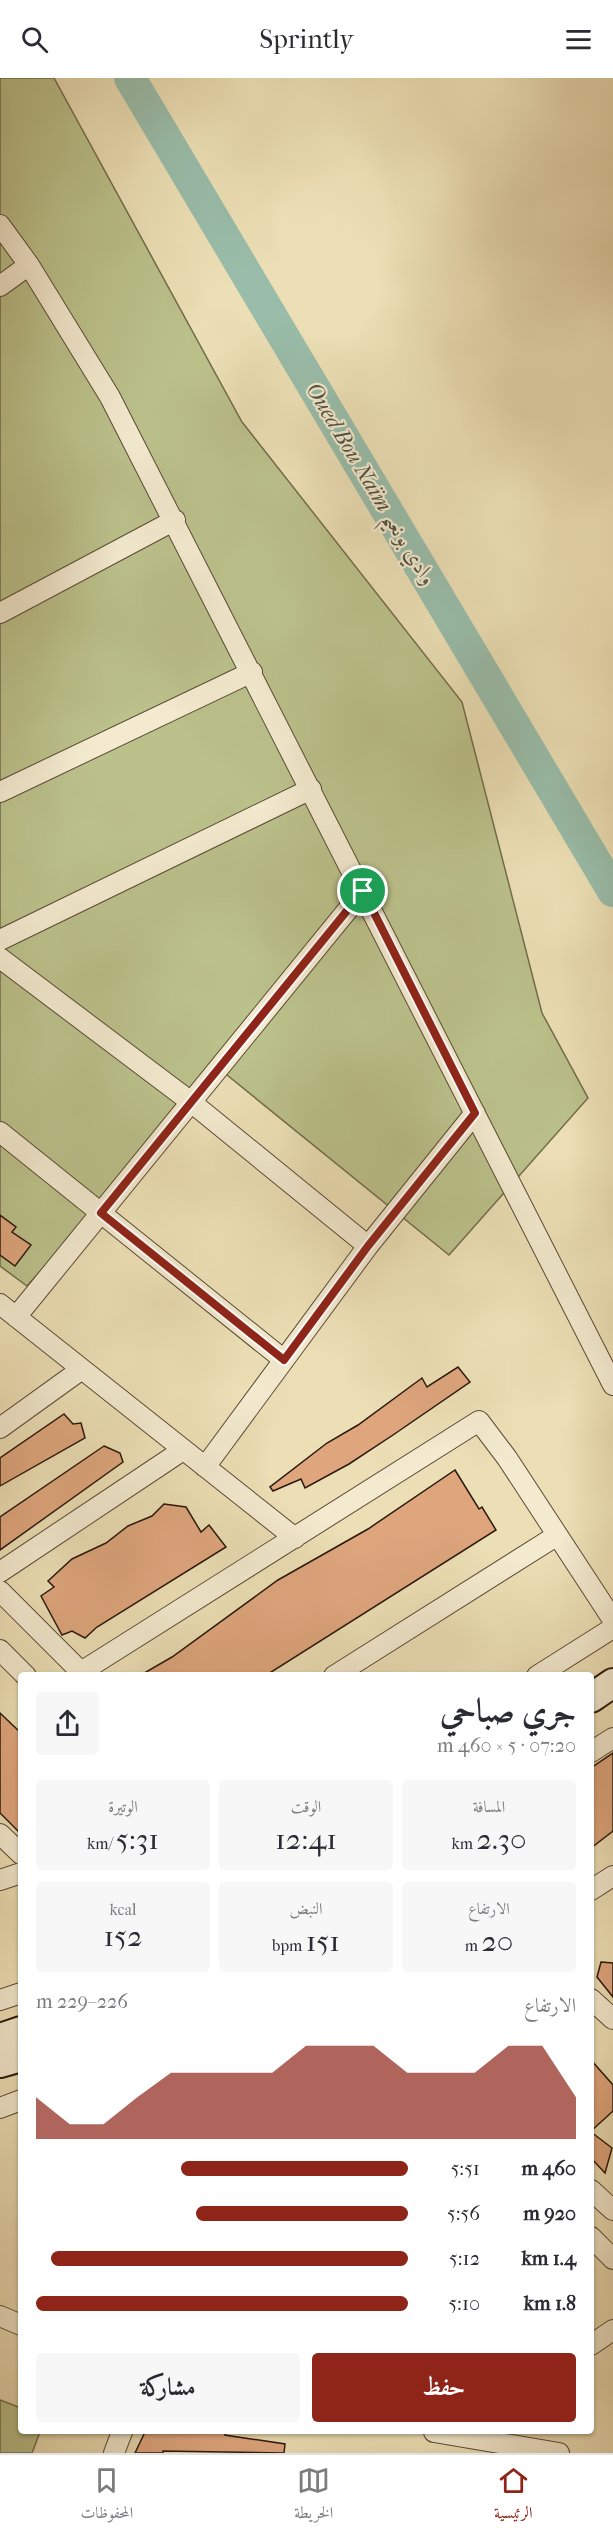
<!DOCTYPE html>
<html lang="ar">
<meta charset="utf-8">
<style>
:root{--surface:#fff;--page:#f7f7f7;--text:#2b2b33;--muted:#7c7c81;--line:#e1e1e2;--accent:#8f2418}
body{margin:0;font-family:"IM FELL French Canon",Amiri,serif;background:var(--page);color:var(--text);direction:rtl;height:100vh;display:flex;flex-direction:column;font-size:22px;white-space:nowrap}
*{box-sizing:border-box;margin:0}
p{font-size:20px;color:var(--muted)}
.icon{flex:none;width:33px;height:33px;fill:none;stroke:currentColor;stroke-width:2;stroke-linecap:round;stroke-linejoin:round}
.map{position:relative;flex:1;overflow:hidden;direction:ltr}
.sheet{position:absolute;left:18px;top:1594px;width:576px;height:762px;display:flex;flex-direction:column;background:var(--surface);border-radius:6px;box-shadow:0 2px 4px #0004;direction:rtl}
.sheet>*{flex:none}
.pin{position:absolute;display:grid;place-items:center;width:51px;height:51px;color:#fff;margin:-26px;border:3px solid #fff;border-radius:50%;box-shadow:0 2px 6px #0007}
.round{display:grid;place-items:center;flex:none;width:63px;height:63px;border-radius:6px;background:var(--page)}
.headline{display:flex;align-items:center;justify-content:space-between;height:102px;padding:0 18px}
h1{font-size:33px;font-weight:600;line-height:45px}
.metrics{display:grid;grid-template-columns:repeat(3,1fr);gap:9px;height:102px;padding:6px 18px}
.metrics div{display:grid;align-content:center;border-radius:6px;background:var(--page);text-align:center}
.metrics b{font-size:30px;font-weight:600}
.metrics small{font-size:16px;font-weight:400}
.metrics p{font-size:16px}
.chart{height:168px;padding:12px 18px}
.chart p{display:flex;justify-content:space-between}
.chart svg{width:100%;height:108px;margin-top:6px;fill:var(--accent);opacity:.7}
.cta{display:flex;gap:12px;margin-top:auto;padding:12px 18px}
.cta a{flex:1;height:69px;border-radius:6px;background:var(--accent);color:#fff;font-size:24px;font-weight:600;line-height:69px;text-align:center}
.cta a+a{background:var(--page);color:var(--text)}
ul{padding:0 18px;list-style:none;font-size:20px}
li{display:grid;grid-template-columns:96px 72px 1fr;align-items:center;height:45px}
li i{height:15px;border-radius:8px;background:var(--accent)}
header{display:flex;justify-content:space-between;align-items:center;height:78px;padding:0 18px;background:var(--surface);font-size:27px;font-weight:600}
.dock{display:flex;justify-content:space-around;align-items:center;height:84px;border-top:2px solid var(--line);background:var(--surface);font-size:16px;color:var(--muted)}
.dock a{display:grid;justify-items:center;gap:3px}
.dock .current{color:var(--accent)}
.map>svg:first-child{display:block}
</style>
<header><svg class="icon" aria-label="menu" viewBox="0 0 24 24"><path d="M4 6h16M4 12h16M4 18h16"/></svg>Sprintly<svg class="icon" aria-label="search" viewBox="0 0 24 24"><circle cx="10" cy="10" r="6"/><path d="M15 15l6 6"/></svg></header>
<div class="map">
<svg width="613" height="2375" viewBox="0 0 613 2375">
<rect width="100%" height="100%" fill="#ecdfb5"/>
<filter id="stains"><feTurbulence type="fractalNoise" baseFrequency=".00333" numOctaves="4"/><feColorMatrix values="0 0 0 0 .2 0 0 0 0 .09 0 0 0 0 .02 0 0 0 .5 -.17"/></filter>
<radialGradient id="worn" r=".72"><stop offset=".6" stop-color="#630" stop-opacity="0"/><stop offset="1" stop-color="#630" stop-opacity=".3"/></radialGradient>
<!-- grass -->
<path fill="#bbc18b" stroke="#726c4c" stroke-width="1.5" d="M0,0H54L242,344L462,624L542,935L588,1020L449,1177L222,993L27,1208L0,1188Z
M0,2322L21,2330V2354H40L32,2375H0Z"/>
<g fill="none" stroke-linecap="round" stroke-linejoin="round">
<!-- river -->
<path stroke="#99bdaa" stroke-width="32" d="M130,0L613,813"/>
</g>
<!-- building -->
<path fill="#dfa67e" stroke="#2a180d" stroke-width="1.5" d="M0,1137L16,1149L12,1154L31,1167L15,1188L0,1177Z
M458,1289L470,1304L393,1357L349,1386L305,1410L301,1401L273,1413L270,1409L327,1365L358,1347L422,1300L427,1309Z
M64,1336L73,1346L81,1345L85,1360L0,1408V1380Z
M104,1368L120,1375L123,1384L0,1472V1439Z
M455,1392L479,1431L482,1429L496,1452L265,1598H139L172,1579L278,1502L368,1451Z
M164,1426L186,1429L201,1454L209,1447L226,1469L97,1549L85,1560L72,1553L62,1557L41,1518L54,1509L48,1503L72,1481L106,1465L128,1448L152,1438Z
M0,1635L21,1655V1756L0,1735Z
M613,1675V1753L591,1770V1690Z
M601,1884L613,1885V1919L597,1899Z
M591,1982L613,2007V2033L591,2053Z
M591,2054L612,2070L605,2095L591,2080Z
M145,2354H225V2357L285,2366L284,2375L163,2373V2375H135Z"/>
<g fill="none" stroke-linecap="round" stroke-linejoin="round">
<defs>
<path id="minor" d="M0,147L29,187L110,319L613,1307
M0,208L29,187
M0,535L175,442
M0,714L252,594
M0,862L311,711
M0,880L191,1024L368,1168
M0,1054L284,1282
M0,1226L295,1460
M16,1239L363,813
M0,1350L82,1291
M205,1389L368,1168L475,1035
M0,1494L183,1372
M0,1513L85,1598
M0,1572L26,1598
M81,1594L479,1343L507,1380L613,1542
M334,1598L556,1458
M537,1598L613,1550
M591,1674L613,1660
M0,1756L21,1776
M0,1802L21,1795
M591,1812L613,1798
M591,1921L613,1941
M0,1922L21,1915
M0,2030L21,2022
M591,2112L613,2132
M591,2159L613,2181
M0,2238L21,2247
M591,2267L613,2252
M434,2354L559,2375
M114,2375L122,2354"/>
<path id="secondary" d="M591,1620L613,1605
M0,1960L21,1953
M0,1985L21,1979"/>
</defs>
<!-- minor casing -->
<use href="#minor" stroke="#5a4a37" stroke-width="22"/>
<!-- secondary casing -->
<use href="#secondary" stroke="#2a180d" stroke-width="32"/>
<!-- minor -->
<use href="#minor" stroke="#f3eacf" stroke-width="20"/>
<!-- secondary -->
<use href="#secondary" stroke="#f3eacf" stroke-width="28"/>
</g>
<g fill="none" stroke-linecap="round" stroke-linejoin="round">
<defs>
<path id="route" d="M363,813L475,1035L368,1168L284,1282L101,1135Z"/>
</defs>
<!-- route casing -->
<use href="#route" stroke="#fff" stroke-width="12"/>
<!-- route -->
<use href="#route" stroke="#8f2418" stroke-width="8"/>
</g>
<g text-anchor="middle" dominant-baseline="central" stroke-width="4.5" stroke-linejoin="round" paint-order="stroke">
<!-- water labels -->
<g font-size="22" font-style="italic" fill="#515244" stroke="#f3eacf">
<text transform="translate(371 406) rotate(59)">Oued Bou Naïm وادي بونعيم</text>
</g>
</g>
<rect width="100%" height="100%" filter="url(#stains)"/>
<rect width="100%" height="100%" fill="url(#worn)"/>
</svg>
<div class="pin" style="left:363px;top:813px;background:#1e9e55"><svg class="icon" aria-label="arrive" viewBox="0 0 24 24"><path d="M6 21V4h12l-3 4 3 4H6"/></svg></div>
<section class="sheet">
<div class="headline"><div><h1>جري صباحي</h1><p>07:20 · 5 × 460 m</p></div><a class="round"><svg class="icon" aria-label="share" viewBox="0 0 24 24"><path d="M12 15V3M7 8l5-5 5 5M5 13v7h14v-7"/></svg></a></div>
<div class="metrics">
<div><p>المسافة</p><b>2.30<small> km</small></b></div>
<div><p>الوقت</p><b>12:41</b></div>
<div><p>الوتيرة</p><b>5:31<small> /km</small></b></div>
</div>
<div class="metrics">
<div><p>الارتفاع</p><b>20<small> m</small></b></div>
<div><p>النبض</p><b>151<small> bpm</small></b></div>
<div><p>kcal</p><b>152</b></div>
</div>
<div class="chart"><p><span>الارتفاع</span>226–229 m</p>
<svg viewBox="0 0 160 44" preserveAspectRatio="none"><path d="M0 44V27L10 38L20 38L30 27L40 17L50 17L60 17L70 17L80 6L90 6L100 6L110 17L120 17L130 17L140 6L150 6L160 27V44z"/></svg>
</div>
<ul>
<li><b>460 m</b>5:51<i style="width:61%"></i></li>
<li><b>920 m</b>5:56<i style="width:57%"></i></li>
<li><b>1.4 km</b>5:12<i style="width:96%"></i></li>
<li><b>1.8 km</b>5:10<i style="width:100%"></i></li>
</ul>
<div class="cta"><a>حفظ</a><a>مشاركة</a></div>
</section>
</div>
<nav class="dock">
<a class="current"><svg class="icon" aria-label="home" viewBox="0 0 24 24"><path d="M3 11l9-7 9 7M6 9v11h12V9"/></svg>الرئيسية</a>
<a><svg class="icon" aria-label="map" viewBox="0 0 24 24"><path d="M3 6l6-2 6 2 6-2v14l-6 2-6-2-6 2zM9 4v14M15 6v14"/></svg>الخريطة</a>
<a><svg class="icon" aria-label="saved" viewBox="0 0 24 24"><path d="M7 4h10v16l-5-4-5 4z"/></svg>المحفوظات</a>
</nav>
